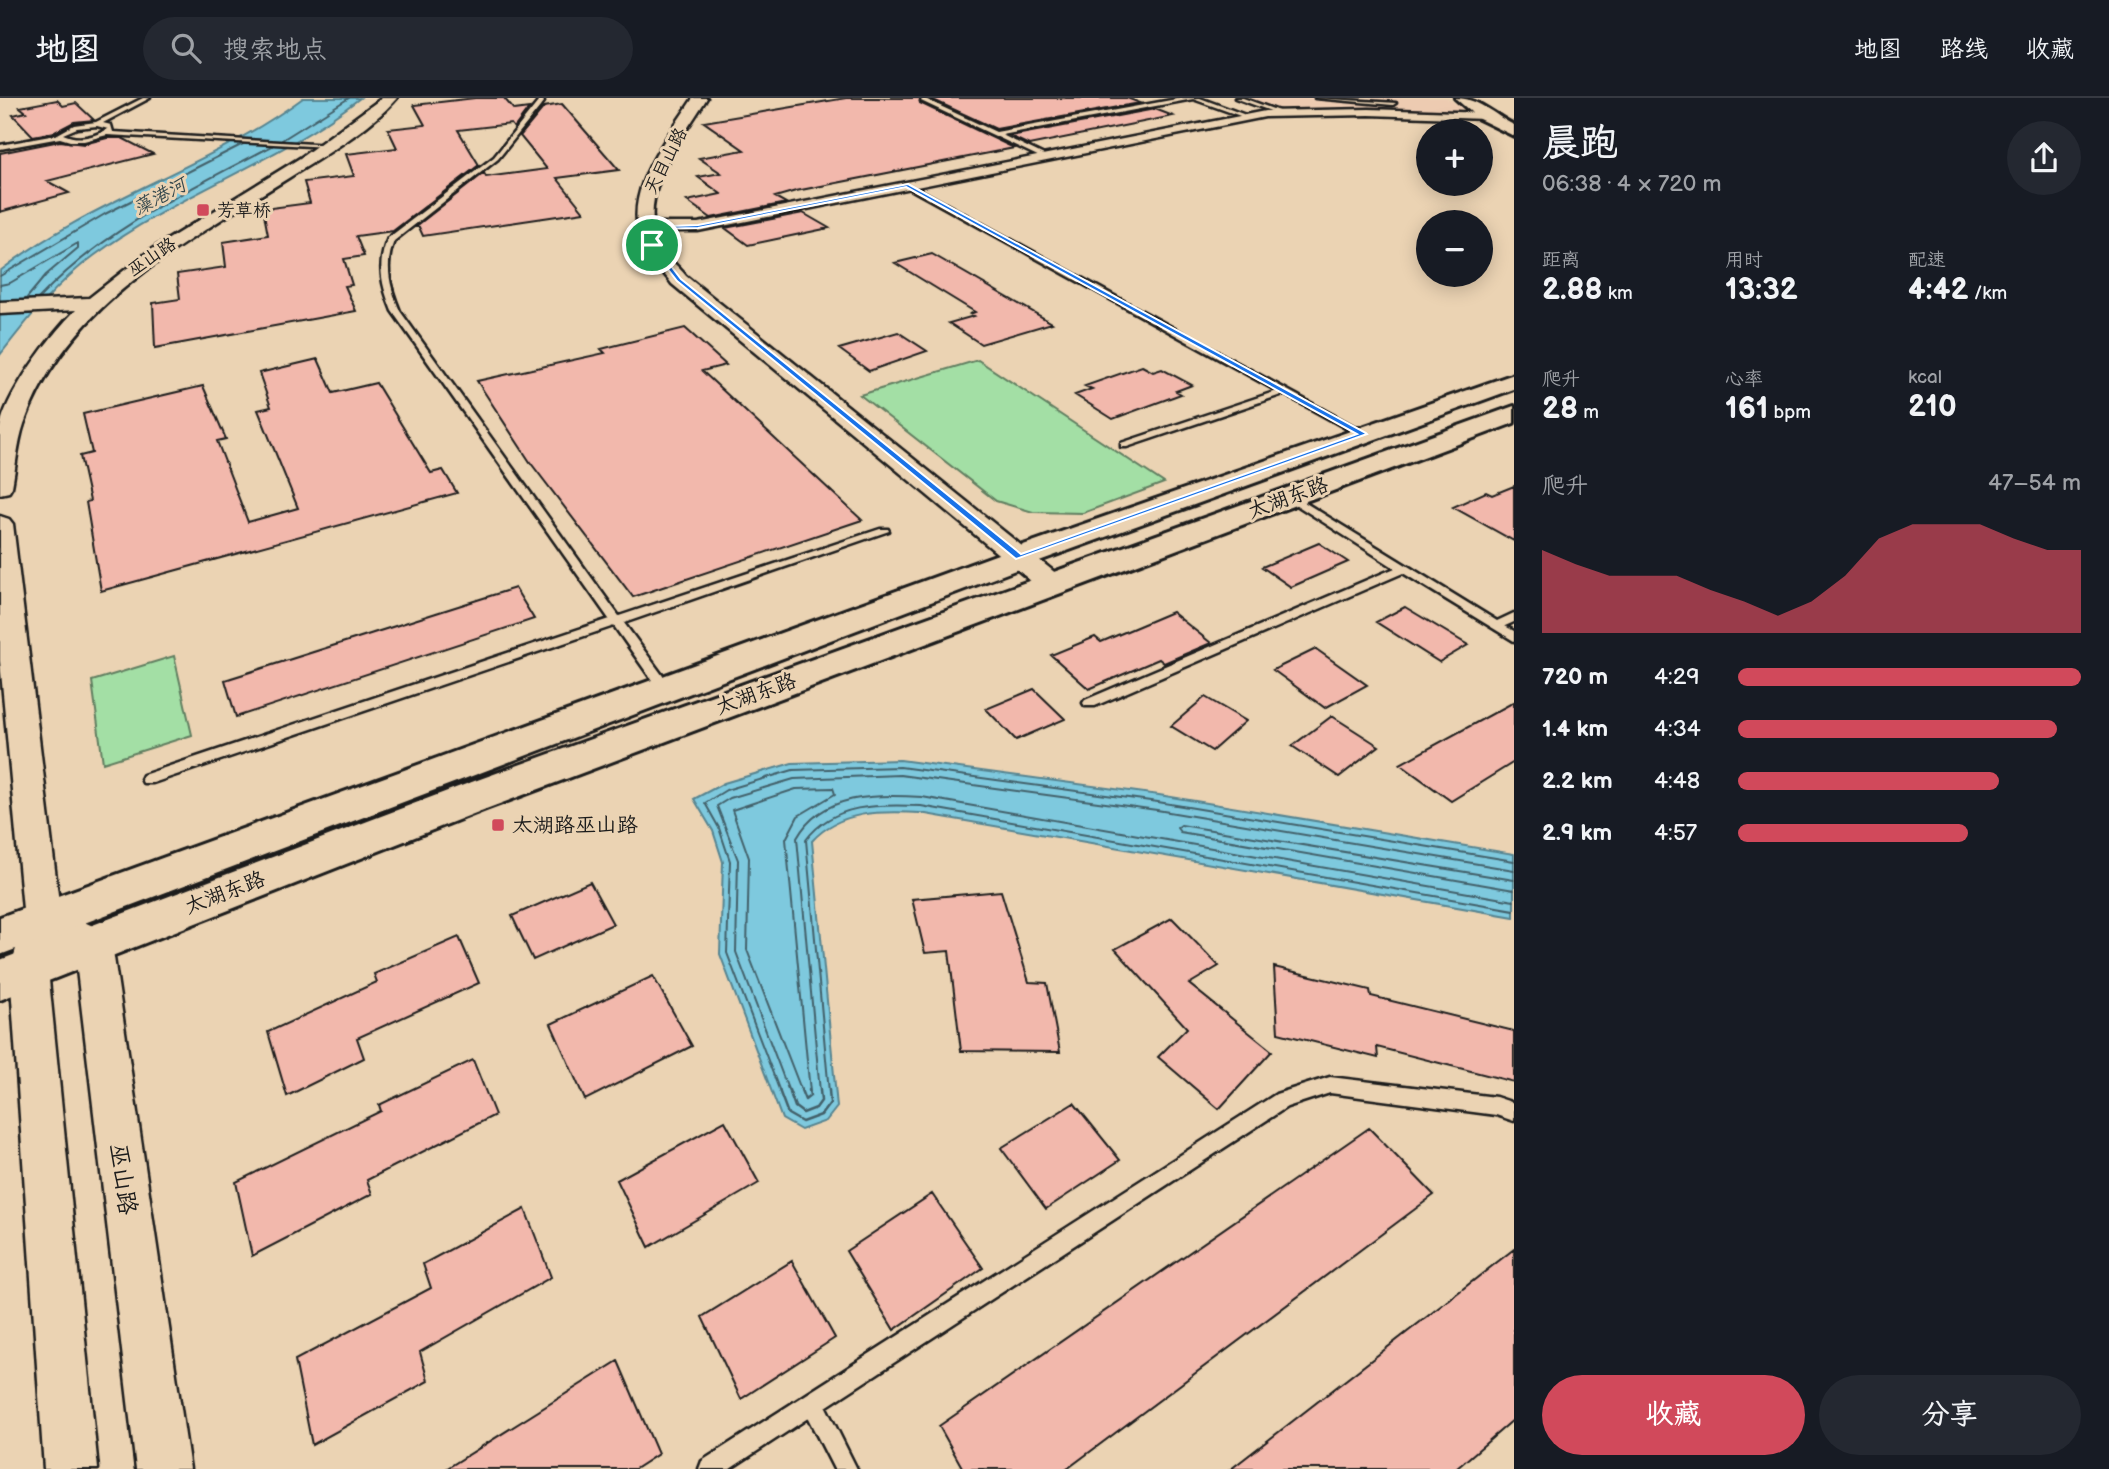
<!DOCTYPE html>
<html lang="zh">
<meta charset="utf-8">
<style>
:root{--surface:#171b24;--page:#242831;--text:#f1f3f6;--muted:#9ea1a6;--line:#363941;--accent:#d1495b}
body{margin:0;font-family:"Balsamiq Sans","LXGW WenKai TC",sans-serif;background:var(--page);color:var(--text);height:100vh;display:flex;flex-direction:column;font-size:26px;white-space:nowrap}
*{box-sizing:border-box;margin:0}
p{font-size:23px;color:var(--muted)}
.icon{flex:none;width:38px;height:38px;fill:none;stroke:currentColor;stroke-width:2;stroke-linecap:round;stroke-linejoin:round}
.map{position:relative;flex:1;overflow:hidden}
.sheet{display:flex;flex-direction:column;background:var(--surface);width:595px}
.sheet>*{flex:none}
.buttons{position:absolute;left:1416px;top:21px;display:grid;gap:14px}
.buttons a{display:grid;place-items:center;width:77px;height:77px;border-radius:50%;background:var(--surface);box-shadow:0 4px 18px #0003;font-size:35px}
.pin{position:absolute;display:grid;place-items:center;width:60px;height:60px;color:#fff;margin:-30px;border:4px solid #fff;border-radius:50%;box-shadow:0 2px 7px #0007}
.round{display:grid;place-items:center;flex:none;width:74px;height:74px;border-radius:37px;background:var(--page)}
.summary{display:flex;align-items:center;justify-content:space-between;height:119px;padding:0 28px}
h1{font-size:38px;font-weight:700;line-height:52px}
.stats{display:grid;grid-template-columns:repeat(3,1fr);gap:10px;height:119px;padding:7px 28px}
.stats div{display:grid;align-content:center}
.stats b{font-size:30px;font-weight:700}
.stats small{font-size:19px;font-weight:400}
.stats p{font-size:19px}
.chart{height:196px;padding:14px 28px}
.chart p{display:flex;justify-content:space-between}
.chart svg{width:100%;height:126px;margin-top:7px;fill:var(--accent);opacity:.7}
.primary-button{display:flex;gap:14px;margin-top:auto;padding:14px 28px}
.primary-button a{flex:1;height:80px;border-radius:42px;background:var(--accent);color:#fff;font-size:28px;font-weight:700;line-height:80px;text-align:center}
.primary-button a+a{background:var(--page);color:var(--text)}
ul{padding:0 28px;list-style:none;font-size:23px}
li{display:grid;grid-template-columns:112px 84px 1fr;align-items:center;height:52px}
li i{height:18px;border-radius:9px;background:var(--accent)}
header{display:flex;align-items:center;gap:42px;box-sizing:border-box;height:98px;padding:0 35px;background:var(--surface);border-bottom:2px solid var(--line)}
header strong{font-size:33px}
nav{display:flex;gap:38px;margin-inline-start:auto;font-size:24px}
.search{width:490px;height:63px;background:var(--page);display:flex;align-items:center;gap:18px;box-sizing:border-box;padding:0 24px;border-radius:38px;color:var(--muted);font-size:26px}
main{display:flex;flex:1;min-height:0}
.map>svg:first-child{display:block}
</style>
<header>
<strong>地图</strong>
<div class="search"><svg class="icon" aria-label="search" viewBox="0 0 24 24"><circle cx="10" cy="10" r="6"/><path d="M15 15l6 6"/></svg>搜索地点</div>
<nav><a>地图</a><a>路线</a><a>收藏</a></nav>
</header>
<main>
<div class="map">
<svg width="1514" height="1371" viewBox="0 0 1514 1371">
<rect width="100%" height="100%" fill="#ebd3b3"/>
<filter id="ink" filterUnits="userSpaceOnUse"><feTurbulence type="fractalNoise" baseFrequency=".0143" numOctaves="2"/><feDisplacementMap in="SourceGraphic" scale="14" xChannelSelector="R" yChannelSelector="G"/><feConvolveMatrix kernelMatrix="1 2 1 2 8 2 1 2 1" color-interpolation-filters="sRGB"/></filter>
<g filter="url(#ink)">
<!-- built -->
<path fill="#edcbb1" d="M1229,0H1447L1463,10L1455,14L1366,11L1264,12Z"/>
<!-- green -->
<path fill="#a3dfa5" stroke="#607e60" stroke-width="2" d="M978,262L1164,385L1083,415L1033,414L996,403L860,297Z
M174,558L192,637L103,665L92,583Z"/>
<!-- water -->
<path fill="#7ec9de" stroke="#578490" stroke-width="2" d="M303,0H360C279,64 177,96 95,157C57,184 28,221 0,257V173C92,101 210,69 303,0Z
M900,662L1159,697L1514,756V819L920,715C881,713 840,712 812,743L837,1009L826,1023L801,1032L782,1021L720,856L723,764L713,733L694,701L724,685L792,665Z"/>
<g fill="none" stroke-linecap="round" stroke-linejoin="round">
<!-- shore-far1 -->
<path stroke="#43616a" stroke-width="2" d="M282,42L349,0
M0,178L105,116L243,46
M0,187L10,185L78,145V150L46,177L26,201
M38,201C104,131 188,92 272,48
M1514,782L1181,727L1177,730L1180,734L1514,792
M780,994L727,855L730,763L719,730L705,705L726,692L793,672L900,669L1158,704L1514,763
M789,994L736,854L738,762L717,708L730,700L794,681L900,677L1157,712L1514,772
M802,994L747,852L749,760L732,712L796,691L833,690L835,696L798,718L786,741L810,994
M820,994L797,740C822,695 876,696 922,699L1514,803
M829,994L806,742C833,705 879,706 921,708L1514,812"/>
<!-- shore -->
<path stroke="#43616a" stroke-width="2.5" d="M779,992L788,1016L802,1024L821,1017L830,1005L829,992
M789,992L795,1009L803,1015L816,1010L821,1003L820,992
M801,992L805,1002L810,998L809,992"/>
</g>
<!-- building -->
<path fill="#f2b8ac" stroke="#1c1c1c" stroke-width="2" d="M475,0H504L514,12L529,10L514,30L511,26L458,32L479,67L393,133L356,138L364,158L344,161L352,187L345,188L356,213L155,250L153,205L180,201L177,176L226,169L223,144L268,137L263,111L310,105L304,84L354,78L346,56L397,50L388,31L425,27L414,7Z
M846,0H920V5L1014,50L796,93L775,99L786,105L711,120L687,103L721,96L698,79L721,75L699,60L744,52L704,24Z
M929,0H1127L1140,5L996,31Z
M57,2L63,8L76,5L94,22L74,24L55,34L33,38L13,17L26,14L20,9Z
M562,6L619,72L557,80L584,114L423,138L419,129H415L484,75L486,79L547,71L520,38L544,9Z
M1155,11L1173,18L1029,47L1010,38Z
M107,40H122L153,56L47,83L69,95L0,114V55L60,43L84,46Z
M803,115L829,130L748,147L725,130Z
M932,156L1052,225L981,246L949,225L974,218L970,216L975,214L895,165Z
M685,230L726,267L702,273L862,422L633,499L530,364L477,283L605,255L601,251Z
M898,234L927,253L869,273L839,251Z
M318,261L333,295L376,285L431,375L443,372L457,395L101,493L86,404L90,403L80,358L92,355L83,316L203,288L226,341L217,343L248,424L298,410L258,312L271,309L259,275Z
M1142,268L1153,274L1162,271L1192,287L1176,293L1181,296L1113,321L1075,297L1092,291L1085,288Z
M1514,388V443L1453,409L1486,394L1492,397Z
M1319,445L1348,464L1291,489L1262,469Z
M515,490L534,521L236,619L225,582Z
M1405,509L1468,547L1439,564L1376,524Z
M1172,514L1211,545L1164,565L1159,561L1089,591L1051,557L1095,539L1101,544Z
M1316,551L1367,587L1325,610L1273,572Z
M1034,591L1065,621L1016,642L986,611Z
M1205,599L1246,623L1212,653L1171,628Z
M1514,604V664L1451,703L1400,666Z
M1332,618L1379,648L1339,679L1292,648Z
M590,784L613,826L533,862L512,818Z
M1001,793L1029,884L1047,885L1060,954L961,953L949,853L925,855L912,801Z
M1172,820L1219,868L1189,886L1272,953L1219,1011L1158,959L1187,930L1115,851Z
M459,839L479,885L357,940L364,960L287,998L268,934L377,884L374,876Z
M1274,869L1370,892L1371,898L1514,933V984L1377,949L1378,960L1278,935Z
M653,878L692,948L585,1002L551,926Z
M473,962L495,1017L367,1082L372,1096L252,1158L236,1084L381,1013L379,1007Z
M1074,1005L1120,1062L1046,1111L1001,1050Z
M725,1023L759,1085L649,1149L617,1082Z
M1369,1030L1434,1097L1067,1371H963L939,1328Z
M932,1096L983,1170L894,1232L846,1153Z
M525,1111L551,1179L420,1254L428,1283L312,1347L295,1262L431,1190L423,1166Z
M1514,1151V1321L1456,1371H1231Z
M792,1163L835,1240L741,1301L702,1219Z
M618,1263L658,1356L635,1371H446Z"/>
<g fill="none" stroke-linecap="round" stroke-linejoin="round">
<defs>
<path id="service" d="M143,0H150L103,25L111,27L113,34L331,47L328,49L107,37L84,43H70L60,40L0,51V47L56,37L74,27L96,24ZM97,28L108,31C94,39 78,43 63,36L77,30Z
M536,0H542L544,4L498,61L394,143C384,168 390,189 400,213L619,518L880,431H888L889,433L624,525L671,589L672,592L671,595H661L614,528L153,685H143L141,681L143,677L609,521L392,213C382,188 376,166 388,140L494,59L538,4Z
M923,0L996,34L1182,0H1200L1251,19L1246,20L1193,1L1002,37L1046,58L1044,61L921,3Z
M1235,0H1243L1284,15L1279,16Z
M1315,0L1396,5L1393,7Z
M905,86H909L1368,336L1360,338L1284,296L1127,349H1121V345L1277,293L905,88Z
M1291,396L1497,523L1514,515V524L1505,528L1514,533V543L1403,475L1095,608H1085L1083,605L1085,602L1395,470L1287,401L1286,399Z
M1330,979L1496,999L1514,1005V1023L1496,1017L1330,995L1287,1009L826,1309L857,1371H834L808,1320L730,1371H699L702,1363L1276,996Z"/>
<path id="minor" d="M1369,11L1485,15L1491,18L1485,21L1369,17L1265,19L698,133H646L639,129L646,125H698L1265,13Z"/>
<path id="tertiary" d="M382,0H397C371,30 324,58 290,79C187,144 67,205 24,326C17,346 16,369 12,389L9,394L0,396C0,375 0,352 0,331C4,298 52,235 76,212L0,216V204L89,200L149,153L300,60Z
M693,0H707C682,41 633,98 661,149C667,160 678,168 686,178L1063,481L1067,487L1063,493L1053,496L1043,493L672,186C663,173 649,162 643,147C619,95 667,41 693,0Z
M0,418L9,421L13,426L60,813L106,834L112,846L190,1371H136L75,855L55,846L48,872L98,1371H44L10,872L24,822L0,563Z"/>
<path id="secondary" d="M1455,0C1479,0 1492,16 1514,27V38L1479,21Z
M1514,276V291L1031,466L0,857V819L1009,452Z
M1514,308V325L486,711L0,902V862L458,689Z"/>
</defs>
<!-- service casing -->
<use href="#service" stroke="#1c1c1c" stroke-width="5"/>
<!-- minor casing -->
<use href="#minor" stroke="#1c1c1c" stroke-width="5"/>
<!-- tertiary casing -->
<use href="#tertiary" stroke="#1c1c1c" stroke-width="5"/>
<!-- secondary casing -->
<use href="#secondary" stroke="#1c1c1c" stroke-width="6"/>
<!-- service -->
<use href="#service" fill="#ebd3b3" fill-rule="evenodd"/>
<!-- minor -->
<use href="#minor" fill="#ebd3b3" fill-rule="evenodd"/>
<!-- tertiary -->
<use href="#tertiary" fill="#ebd3b3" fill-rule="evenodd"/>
<!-- secondary -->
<use href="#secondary" fill="#ebd3b3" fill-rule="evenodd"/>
</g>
</g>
<!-- route -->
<path fill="#1a73e8" stroke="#fff" stroke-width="2" fill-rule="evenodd" d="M908,86L1366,335L1367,336L1016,461L677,183L649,147L644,129L698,127ZM906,89L1357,336L1021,456L681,181L655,147L650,131L698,130Z"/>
<!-- markers -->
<g fill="#d1495b" stroke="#ebd3b3" stroke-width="2.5">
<rect x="196" y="105" width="14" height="14" rx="3.5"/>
<rect x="491" y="720" width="14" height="14" rx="3.5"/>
</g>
<g text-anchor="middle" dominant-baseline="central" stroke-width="6" stroke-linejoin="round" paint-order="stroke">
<!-- far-street labels -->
<g font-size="18" fill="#1c1c1c" stroke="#ebd3b3">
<text transform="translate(666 63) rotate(-63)">天目山路</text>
<text transform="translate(152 159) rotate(-34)">巫山路</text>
</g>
<!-- far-poi labels -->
<g font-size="18" fill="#1c1c1c" stroke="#ebd3b3" text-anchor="start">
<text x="217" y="112">芳草桥</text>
</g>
<!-- far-water labels -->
<g font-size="19" font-style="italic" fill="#34474c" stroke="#ebd3b3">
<text transform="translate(160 99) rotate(-28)">藻港河</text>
</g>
<!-- street labels -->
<g font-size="21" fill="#1c1c1c" stroke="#ebd3b3">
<text transform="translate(1288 400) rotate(-20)">太湖东路</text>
<text transform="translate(756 596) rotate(-20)">太湖东路</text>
<text transform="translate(225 795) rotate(-21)">太湖东路</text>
</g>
<!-- poi labels -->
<g font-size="21" fill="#1c1c1c" stroke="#ebd3b3" text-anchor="start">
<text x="512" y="727">太湖路巫山路</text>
</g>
<!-- near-street labels -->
<g font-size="24" fill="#1c1c1c" stroke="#ebd3b3">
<text transform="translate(123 1081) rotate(82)">巫山路</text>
</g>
</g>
</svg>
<div class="buttons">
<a>+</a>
<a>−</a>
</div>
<div class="pin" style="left:652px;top:147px;background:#1e9e55"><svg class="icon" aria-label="arrive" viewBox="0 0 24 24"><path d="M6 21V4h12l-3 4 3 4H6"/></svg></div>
</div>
<section class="sheet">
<div class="summary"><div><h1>晨跑</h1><p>06:38 · 4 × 720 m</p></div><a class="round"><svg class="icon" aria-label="share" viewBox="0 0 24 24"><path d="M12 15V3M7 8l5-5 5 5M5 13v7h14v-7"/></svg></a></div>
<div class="stats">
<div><p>距离</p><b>2.88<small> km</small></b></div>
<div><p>用时</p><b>13:32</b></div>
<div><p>配速</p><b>4:42<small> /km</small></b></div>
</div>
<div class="stats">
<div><p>爬升</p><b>28<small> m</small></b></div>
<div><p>心率</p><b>161<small> bpm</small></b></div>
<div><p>kcal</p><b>210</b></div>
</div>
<div class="chart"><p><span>爬升</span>47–54 m</p>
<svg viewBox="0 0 160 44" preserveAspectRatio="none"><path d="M0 44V15L10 20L20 24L30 24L40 24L50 29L60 33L70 38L80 33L90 24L100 11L110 6L120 6L130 6L140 11L150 15L160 15V44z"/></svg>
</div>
<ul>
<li><b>720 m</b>4:29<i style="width:100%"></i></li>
<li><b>1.4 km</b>4:34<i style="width:93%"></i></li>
<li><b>2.2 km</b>4:48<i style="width:76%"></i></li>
<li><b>2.9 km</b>4:57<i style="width:67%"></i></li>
</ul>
<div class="primary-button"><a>收藏</a><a>分享</a></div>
</section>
</main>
